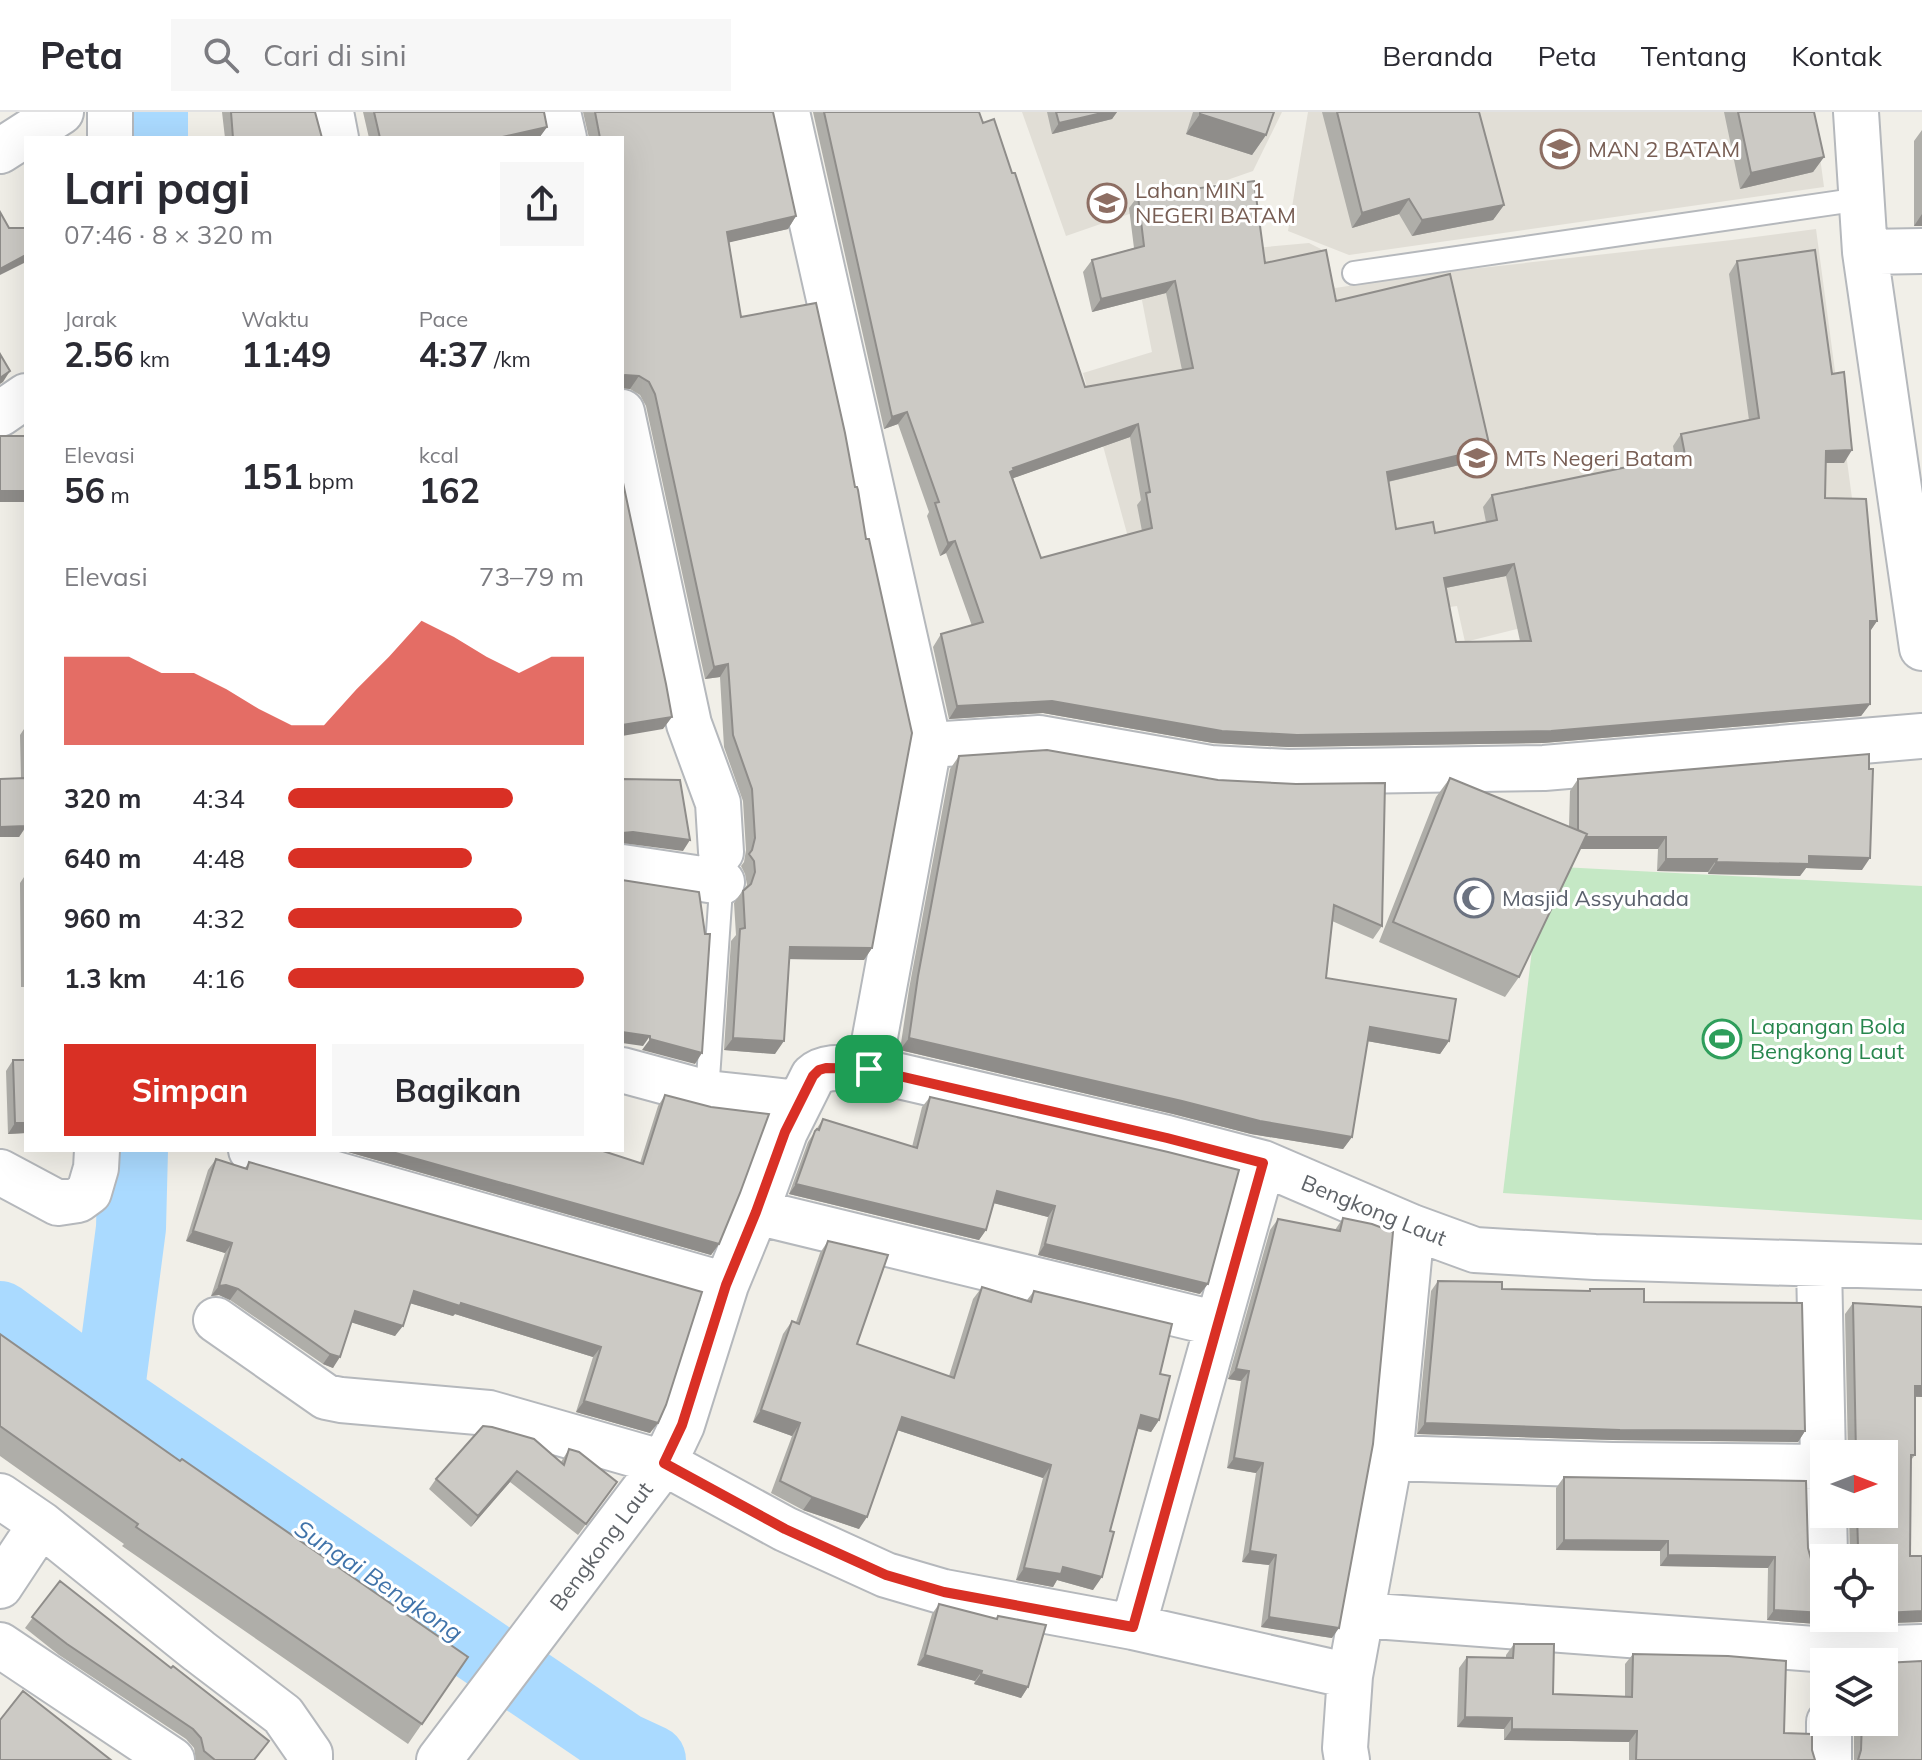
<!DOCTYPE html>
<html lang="id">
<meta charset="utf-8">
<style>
:root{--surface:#fff;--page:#f7f7f7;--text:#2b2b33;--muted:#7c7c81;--line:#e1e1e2;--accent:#d93025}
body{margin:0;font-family:Mulish,sans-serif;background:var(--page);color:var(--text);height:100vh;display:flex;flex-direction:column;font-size:30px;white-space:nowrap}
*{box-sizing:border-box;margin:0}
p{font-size:26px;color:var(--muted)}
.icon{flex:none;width:44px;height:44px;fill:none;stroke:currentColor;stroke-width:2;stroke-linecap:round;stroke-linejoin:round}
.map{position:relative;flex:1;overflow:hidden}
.side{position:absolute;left:24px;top:24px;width:600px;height:1016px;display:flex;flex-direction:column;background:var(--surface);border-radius:0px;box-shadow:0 8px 32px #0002}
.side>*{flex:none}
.needle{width:52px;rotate:90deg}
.buttons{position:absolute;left:1810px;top:1328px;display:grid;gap:16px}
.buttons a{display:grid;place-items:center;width:88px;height:88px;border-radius:0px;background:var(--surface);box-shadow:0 8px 32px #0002;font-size:40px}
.pin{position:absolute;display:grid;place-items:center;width:68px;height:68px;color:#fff;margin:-34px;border-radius:16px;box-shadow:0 4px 12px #0006}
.round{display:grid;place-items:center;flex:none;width:84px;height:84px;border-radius:0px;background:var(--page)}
.headline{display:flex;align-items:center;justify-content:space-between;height:136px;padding:0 40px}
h1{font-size:44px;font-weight:700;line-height:60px}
.metrics{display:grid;grid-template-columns:repeat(3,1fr);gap:12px;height:136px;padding:8px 40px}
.metrics div{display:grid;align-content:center}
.metrics b{font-size:34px;font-weight:700}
.metrics small{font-size:22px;font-weight:400}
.metrics p{font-size:22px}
.chart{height:224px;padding:16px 40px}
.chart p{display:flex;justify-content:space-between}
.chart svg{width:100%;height:144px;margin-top:8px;fill:var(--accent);opacity:.7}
.primary-button{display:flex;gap:16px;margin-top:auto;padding:16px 40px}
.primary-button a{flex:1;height:92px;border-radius:0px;background:var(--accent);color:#fff;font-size:32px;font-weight:700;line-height:92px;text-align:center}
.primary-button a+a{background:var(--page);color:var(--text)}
ul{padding:0 40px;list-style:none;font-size:26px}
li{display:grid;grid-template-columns:128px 96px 1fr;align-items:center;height:60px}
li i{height:20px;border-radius:10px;background:var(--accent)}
header{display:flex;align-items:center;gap:48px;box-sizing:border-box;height:112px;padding:0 40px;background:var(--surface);border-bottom:2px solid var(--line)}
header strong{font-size:38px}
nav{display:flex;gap:44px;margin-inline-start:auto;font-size:28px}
.search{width:560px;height:72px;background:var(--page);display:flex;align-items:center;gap:20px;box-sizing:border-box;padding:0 28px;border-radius:0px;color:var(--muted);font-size:30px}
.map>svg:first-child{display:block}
</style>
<header>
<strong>Peta</strong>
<div class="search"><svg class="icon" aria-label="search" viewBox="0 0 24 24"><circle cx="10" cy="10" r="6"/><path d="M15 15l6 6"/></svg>Cari di sini</div>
<nav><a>Beranda</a><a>Peta</a><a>Tentang</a><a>Kontak</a></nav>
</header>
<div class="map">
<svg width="1922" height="1648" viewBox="0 0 1922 1648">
<rect width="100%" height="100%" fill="#f1efe8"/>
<!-- education -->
<path fill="#e1ded6" d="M1022,0H1282L1253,59L1066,124Z
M1308,0H1814L1824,75L1349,143L1288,119Z
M1816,117L1858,431L1465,530L1457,494L1237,524L1151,509L1083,261L1152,240L1134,147L1309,131L1321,137L1335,176L1435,161L1732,128Z"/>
<!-- green -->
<path fill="#c5e8c5" d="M1542,754L1922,774V1108L1503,1081Z"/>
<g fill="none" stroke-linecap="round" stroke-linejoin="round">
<!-- river -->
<path stroke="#aadaff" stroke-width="70" d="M153,26V0
M0,1204L109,1284L476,1535L623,1635L651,1648
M109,1284L131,1116L133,1038"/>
<defs>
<path id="service" d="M1354,161L1861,87
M707,981L722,762"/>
<path id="minor" d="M110,0V26
M331,0L336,26
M558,0L564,26
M787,0L929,633L869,957
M1856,0L1865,140L1922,536
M0,39L61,0
M1865,140L1922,139
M622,300L689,612L718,691L721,740
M0,302L26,284
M929,633L1039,626L1210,656L1288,660L1544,656L1922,624
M622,755L722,770
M622,958L707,981L799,991
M251,1038L726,1173
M0,1060L58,1091L78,1088L89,1080L96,1056L97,1038
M756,1100L1218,1212
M1819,1152L1825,1446
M216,1208L326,1285L341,1288L489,1301L664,1351L785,1417L886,1463L944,1480L1133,1515L1350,1564
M1390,1346L1612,1353L1822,1355
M0,1384L41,1412L199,1539L283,1603L310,1642V1648
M0,1474L41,1412
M1361,1503L1828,1538L1922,1535
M1133,1515L1263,1051
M0,1533L172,1648
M1829,1610V1648
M439,1648L664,1351L682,1313L726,1173L756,1100L785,1020L813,964C827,951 851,957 869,957L1167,1026L1263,1051L1412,1115L1475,1138L1595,1145L1922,1155
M1347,1648L1345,1636L1350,1564L1390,1346L1412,1115"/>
</defs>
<!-- service casing -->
<use href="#service" stroke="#b5b8bc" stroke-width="26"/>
<!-- minor casing -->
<use href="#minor" stroke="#b5b8bc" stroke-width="48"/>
<!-- service -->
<use href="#service" stroke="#fff" stroke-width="22"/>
<!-- minor -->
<use href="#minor" stroke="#fff" stroke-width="44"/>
</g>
<!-- wall -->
<path fill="#afaea9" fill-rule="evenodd" d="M222,0H315L322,26H225Z
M363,0H544L547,15L539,26H369Z
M583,0H773L796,104L788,117L729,130L741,205L872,836L864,848L789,847L775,942L724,938L731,829L736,823L734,791L747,773L745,762L741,754L744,750L746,738L743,689L724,635L720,565L705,567L646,294L640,283L630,277L622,276V26H589Z
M813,0H979L1085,275L1182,258L1166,181L1092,200L1083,160L1092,148L1134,136L1129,96L1138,84L1336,189L1490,336L1481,348L1388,370L1396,417L1435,421L1486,410L1483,395L1492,383L1675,346L1673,334L1681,322L1749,308L1729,162L1737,149L1844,351H1826L1825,386L1877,509L1870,519V592L1861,604L1543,631L1288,635L1213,631L1043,601L949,607L933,535L941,522L972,514L946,441L940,444L927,404L929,400L898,312L884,317ZM1130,325L1141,388L1137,393L1142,419L1041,446L1013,366ZM1506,464L1520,529L1456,530L1446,476Z
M1047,0H1117L1112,7L1052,22Z
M1193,0H1274L1266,23L1252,43L1186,22Z
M1322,0H1479L1504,93L1493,108L1412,124L1399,102L1352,116Z
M1724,0H1814L1824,45L1813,60L1740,77Z
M1922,18V114H1914V29Z
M26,614V715L19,725H0V667L21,666L20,623Z
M1047,638L1382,814L1373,827L1332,809L1326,866L1449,929L1440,942L1367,929L1352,1025L1343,1037L1251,1022L1173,1002L900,938L909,877L950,657L959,644Z
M1450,666L1569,715L1570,679L1578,667L1862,758L1806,756L1800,764L1708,762V760L1657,759L1658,737H1580L1519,865L1505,885L1379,830L1436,685Z
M26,762V875H21L20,771Z
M13,948L26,1021L8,1022L6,959Z
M665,983L719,1132L711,1143L341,1038H600L640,1051L658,994Z
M930,985L1200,1182L1038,1143L1048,1105L994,1091L986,1118L979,1128L789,1082L808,1030L823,1007L912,1035L922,995Z
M216,1047L245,1056L249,1050L702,1180L650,1321L576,1300L593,1245L455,1202L453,1204L410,1191L395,1224L351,1210L333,1256L323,1252L230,1188L219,1183L211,1184L225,1141L186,1129L208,1058Z
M1343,1106L1332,1526L1261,1515L1269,1453L1242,1450L1256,1361L1227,1356L1241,1269L1228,1267L1270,1118L1278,1107L1335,1118Z
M828,1129L857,1232L949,1264L973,1187L982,1175L1027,1188L1034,1179L1160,1262L1159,1308L1151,1320L1138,1317L1093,1478L1057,1468L1053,1475L1016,1468L1043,1366L897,1318L859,1417L803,1398L771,1381L792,1324L753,1310L783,1222L792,1209L796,1210L820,1141Z
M1438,1169L1502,1177L1588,1179L1590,1177L1644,1190L1805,1319L1798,1330L1613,1328L1417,1322L1431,1179Z
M1853,1191L1922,1195V1285H1915V1343L1911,1348L1910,1444H1922V1510L1829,1513L1767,1508L1768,1456L1660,1454V1439L1556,1438V1376L1564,1365L1808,1436L1824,1506L1884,1446H1850L1849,1402H1884V1342H1848L1845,1202Z
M0,1222L180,1349L468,1545L408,1632L122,1434L124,1432L0,1344Z
M569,1337L617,1370L578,1423L510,1370L471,1415L429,1377L436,1367L561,1350Z
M60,1469L255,1648H196L194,1636L186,1627L59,1543L25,1516Z
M939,1492L996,1507L998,1504L1028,1575L1021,1586L974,1572L975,1569L917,1553L932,1502Z
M1514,1532L1553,1582L1625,1585V1552L1633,1542L1784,1621L1812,1638L1815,1648H1629V1630L1504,1628V1617L1457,1615L1459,1556L1467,1545L1506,1546V1543Z
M1854,1610H1884L1922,1648H1854Z"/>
<!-- shaded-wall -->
<path fill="#8f8d8a" d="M1106,0H1117L1112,7L1052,22L1059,11Z
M1200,2L1266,23L1252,43L1186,22Z
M547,15L539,26H498Z
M1824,45L1813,60L1740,77L1751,61Z
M1409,87L1399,102L1352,116L1362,101Z
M1504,93L1493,108L1412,124L1422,108Z
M1922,102V114H1914Z
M796,104L788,117L718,133L727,120Z
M26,143V150L0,163V157Z
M1175,169L1166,181L1092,200L1101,187Z
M10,259L3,270L0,272V266Z
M625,263L639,264L630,277L622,276V265Z
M907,300L898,312L884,317L892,305Z
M1138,312L1130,325L1008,368L1002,372L1013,356Z
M1490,336L1481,348L1378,372L1387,360Z
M1852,338L1844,351H1818L1826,339Z
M0,379H26V390H0Z
M955,429L946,441L940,444L948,431Z
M1514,452L1506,464L1435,478L1444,466Z
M1870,509H1877L1869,521Z
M728,552L720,565L705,567L714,555Z
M1052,589L1870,592L1861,604L1543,631L1288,635L1213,631L1043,601L949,607L957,594Z
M672,605L663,617L622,624V613Z
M26,714L19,725H0V715Z
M633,720L690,728L683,739L622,731V721Z
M1578,725H1666L1658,737H1569Z
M1809,744L1870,746L1862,758L1806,756L1800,764L1708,762L1716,750Z
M1666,747H1717L1708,760L1657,759Z
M790,835L872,836L864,848L781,847Z
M1370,915L1449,929L1440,942L1361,928Z
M622,920L650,924L643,934L622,931Z
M733,926L784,929L775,942L724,938Z
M909,926L1352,1025L1343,1037L1251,1022L1173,1002L900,938Z
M650,927L702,941L695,952L642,938Z
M15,1011H26V1021L8,1022Z
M341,1038H385L719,1132L711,1143Z
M796,1072L986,1118L979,1128L789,1082Z
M997,1079L1055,1094L1048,1105L989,1090Z
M193,1119L232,1131L225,1141L186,1129Z
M1045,1132L1208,1172L1200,1182L1038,1143Z
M226,1173L238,1177L230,1188L219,1183L211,1184L219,1174Z
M414,1179L461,1191L601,1235L593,1245L455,1202L453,1204L406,1190Z
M355,1199L403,1214L395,1224L347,1209Z
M330,1242L340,1245L333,1256L323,1252Z
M1236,1257L1249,1259L1241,1269L1228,1267Z
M1915,1274H1922V1285L1907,1284Z
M584,1289L658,1311L650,1321L576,1300Z
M761,1298L800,1311L792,1324L753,1310Z
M1141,1303L1159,1308L1151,1320L1133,1315Z
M902,1305L1051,1353L1043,1366L894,1317Z
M1425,1311L1805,1319L1798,1330L1613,1328L1417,1322Z
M1234,1346L1263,1351L1256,1361L1227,1356Z
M517,1359L510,1370L471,1415L478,1404Z
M812,1385L867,1405L859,1417L803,1398Z
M1564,1428L1668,1429L1660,1439L1556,1438Z
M1250,1439L1276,1443L1269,1453L1242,1450Z
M1668,1443L1775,1445L1768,1456L1660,1454Z
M1063,1455L1102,1465L1093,1478L1057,1468L1053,1475L1016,1468L1024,1456Z
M1774,1498L1824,1501V1506H1884V1501L1922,1499V1510L1829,1513L1767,1508Z
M1269,1505L1339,1516L1332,1526L1261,1515Z
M925,1543L982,1559L975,1569L917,1553Z
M981,1562L1028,1575L1021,1586L974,1572Z
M1465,1605L1512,1606L1504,1617L1457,1615Z
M1512,1617L1637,1619L1629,1630L1504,1628Z"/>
<!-- building -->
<path fill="#cccac5" stroke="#8f8d8a" stroke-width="2" fill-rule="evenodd" d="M231,0H315L322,26H233Z
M374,0H544L547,15L498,26H380Z
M595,0H773L796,104L727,120L741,205L816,191L845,321L855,375H857L858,378L866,427H869L912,621L872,836L790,835L784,929L733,926L740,817L745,816L743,779L751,772L755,760L754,749L749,742L752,738L755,726L752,677L733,623L728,552L714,555L655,282L649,270L639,264L625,263L622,265V26H600Z
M824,0H979L983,11L994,7L1012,61H1015L1085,275L1193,256L1175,169L1101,187L1092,148L1144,134L1138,84L1254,69L1265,151L1326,138L1336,189L1450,162L1490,336L1387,360L1396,417L1433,410L1435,421L1497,408L1492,383L1685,343L1681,322L1759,306L1737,149L1815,138L1832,262L1844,260L1852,338L1826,339L1825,386L1866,387L1877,509H1870V592L1551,619L1297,623L1222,619L1052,589L957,594L941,522L983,510L955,429L948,431L935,391L939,390L907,300L892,305ZM1138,312L1150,380L1146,381L1152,416L1041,446L1010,360L1014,358L1013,356ZM1514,452L1531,529L1456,530L1444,466Z
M1056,0H1106L1059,11Z
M1200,0H1274L1266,23L1200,2Z
M1337,0H1479L1504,93L1422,108L1409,87L1362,101Z
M1738,0H1814L1824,45L1751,61Z
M0,100L9,116H26V143L0,157Z
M0,242L10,259L0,266Z
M0,324H26V379H0Z
M622,366L666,572L672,605L622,613Z
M1047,638L1218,668L1296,672L1385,671L1382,814L1334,793L1326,866L1456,887L1449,929L1370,915L1352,1025L1260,1009L1182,989L909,926L918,864L959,644Z
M1869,642V657H1873L1870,746L1809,744V752L1716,750L1717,747H1666V725H1586L1587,722L1578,718V667Z
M25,666L26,714L0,715V667Z
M1450,666L1587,722L1519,865L1393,810Z
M622,667L680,668L690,728L633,720L622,721Z
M622,768L699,780L705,822H710L702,941L650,927V924L622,920Z
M13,948H26V1011H15Z
M665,983L711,995L769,1002L740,1081L719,1132L385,1038H600L643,1052Z
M930,985L1168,1040L1239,1058L1208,1172L1045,1132L1055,1094L997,1079L986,1118L796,1072L815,1019L817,1017L819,1018L823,1007L917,1036Z
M216,1047L247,1057L249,1050L702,1180L666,1293L658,1311L584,1289L601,1235L461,1191L460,1194L414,1179L403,1214L355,1199L340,1245L330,1242L238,1177L226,1173L219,1174L232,1131L193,1119Z
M1343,1106L1372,1112L1393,1120L1373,1332L1339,1516L1269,1505L1276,1443L1250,1439L1263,1351L1234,1346L1249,1259L1236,1257L1278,1107L1340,1119Z
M828,1129L888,1143L857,1232L954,1266L982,1175L1031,1190L1034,1179L1172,1212L1160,1262L1170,1264L1159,1308L1141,1303L1110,1419L1114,1420L1102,1465L1063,1455L1061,1462L1024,1456L1051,1353L902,1305L867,1405L812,1385L780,1369L800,1311L761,1298L792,1209L799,1212Z
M1438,1169L1502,1170V1177L1590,1179V1177H1644V1190L1802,1191L1805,1319L1620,1318L1425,1311Z
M1853,1191L1922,1195V1274H1915V1343H1911L1910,1444H1922V1499L1884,1501V1446H1855L1858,1435L1857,1402H1884V1342H1856Z
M0,1222L180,1349L182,1347L468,1545L422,1612L136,1415L138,1412L0,1314Z
M483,1314L492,1315L534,1327L564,1353L569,1337L579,1340L617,1370L586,1412L517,1359L478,1404L436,1367Z
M1564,1365L1806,1369L1808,1436L1811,1447L1821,1457L1824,1458V1501L1774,1498L1775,1445L1668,1443V1429L1564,1428Z
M60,1469L171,1556L173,1554L269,1629L254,1648H215L204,1639L201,1626L193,1617L67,1532L32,1505Z
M939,1492L997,1507L998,1504L1046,1513L1028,1575L981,1562L982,1559L925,1543Z
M1514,1532H1554L1553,1582L1632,1585L1633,1542L1728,1544L1786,1549L1784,1621L1812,1622V1638L1815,1648H1636L1637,1619L1512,1617V1606L1465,1605L1467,1545L1513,1546Z
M1922,1549V1648H1858L1861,1638L1862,1610H1884V1551Z
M23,1579L111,1648H0V1608Z"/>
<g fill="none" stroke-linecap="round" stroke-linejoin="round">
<defs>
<path id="route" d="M826,956L869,957L1167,1026L1263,1051L1133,1515L944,1480L886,1463L785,1417L664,1351L682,1313L726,1173L756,1100L785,1020L813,964L819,958Z"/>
</defs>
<!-- route casing -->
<use href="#route" stroke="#fff" stroke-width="16"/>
<!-- route -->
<use href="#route" stroke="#d93025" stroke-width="10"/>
</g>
<!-- icons -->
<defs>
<symbol id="school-ring" viewBox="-11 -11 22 22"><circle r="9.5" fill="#fff" stroke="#8d6e63" stroke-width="1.5"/><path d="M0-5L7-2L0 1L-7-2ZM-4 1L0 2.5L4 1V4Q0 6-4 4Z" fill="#8d6e63"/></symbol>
<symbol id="mosque-ring" viewBox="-11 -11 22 22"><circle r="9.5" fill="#fff" stroke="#6b7280" stroke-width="1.5"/><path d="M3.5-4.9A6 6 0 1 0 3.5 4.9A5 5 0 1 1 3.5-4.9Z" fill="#6b7280"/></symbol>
<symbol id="stadium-ring" viewBox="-11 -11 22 22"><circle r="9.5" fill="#fff" stroke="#2e9e5b" stroke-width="1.5"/><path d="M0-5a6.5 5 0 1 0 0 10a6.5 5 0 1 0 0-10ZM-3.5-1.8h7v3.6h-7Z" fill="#2e9e5b"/></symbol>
</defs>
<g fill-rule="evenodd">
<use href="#school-ring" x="1538" y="15" width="44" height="44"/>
<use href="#school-ring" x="1085" y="69" width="44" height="44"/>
<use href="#school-ring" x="1455" y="324" width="44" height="44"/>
<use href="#mosque-ring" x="1452" y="764" width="44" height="44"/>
<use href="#stadium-ring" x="1700" y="905" width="44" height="44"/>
</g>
<g text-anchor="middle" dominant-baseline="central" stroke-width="6" stroke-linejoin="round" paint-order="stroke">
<!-- education labels -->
<g font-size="22" fill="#785e54" stroke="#fff" text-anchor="start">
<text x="1588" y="37">MAN 2 BATAM</text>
<text x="1135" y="78">Lahan MIN 1<tspan x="1135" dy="25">NEGERI BATAM</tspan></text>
<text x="1505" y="346">MTs Negeri Batam</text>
</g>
<!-- worship labels -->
<g font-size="22" fill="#5b616d" stroke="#fff" text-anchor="start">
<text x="1502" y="786">Masjid Assyuhada</text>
</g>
<!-- leisure labels -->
<g font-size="22" fill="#27864d" stroke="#fff" text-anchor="start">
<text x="1750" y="914">Lapangan Bola<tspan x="1750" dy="25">Bengkong Laut</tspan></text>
</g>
<!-- street labels -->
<g font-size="22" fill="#5f6368" stroke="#fff">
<text transform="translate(1374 1098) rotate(22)">Bengkong Laut</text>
<text transform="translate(601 1434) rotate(-53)">Bengkong Laut</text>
</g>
<!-- water labels -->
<g font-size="24" font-style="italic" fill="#4174aa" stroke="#fff">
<text transform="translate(379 1468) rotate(34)">Sungai Bengkong</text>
</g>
</g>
</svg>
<div class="buttons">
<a><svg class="needle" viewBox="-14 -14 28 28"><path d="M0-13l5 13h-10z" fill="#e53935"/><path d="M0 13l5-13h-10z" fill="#7c7c81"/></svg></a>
<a><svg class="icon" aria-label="locate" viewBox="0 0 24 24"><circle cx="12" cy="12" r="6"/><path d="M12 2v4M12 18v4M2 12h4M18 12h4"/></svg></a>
<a><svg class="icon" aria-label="layers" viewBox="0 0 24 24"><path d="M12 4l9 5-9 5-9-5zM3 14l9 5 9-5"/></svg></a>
</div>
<div class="pin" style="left:869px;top:957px;background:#1e9e55"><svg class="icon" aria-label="arrive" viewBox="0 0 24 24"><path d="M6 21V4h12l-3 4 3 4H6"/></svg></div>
<section class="side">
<div class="headline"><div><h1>Lari pagi</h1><p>07:46 · 8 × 320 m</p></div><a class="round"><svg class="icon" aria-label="share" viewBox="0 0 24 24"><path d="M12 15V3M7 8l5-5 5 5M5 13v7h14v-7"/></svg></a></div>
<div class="metrics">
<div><p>Jarak</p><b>2.56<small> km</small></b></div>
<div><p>Waktu</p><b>11:49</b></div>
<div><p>Pace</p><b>4:37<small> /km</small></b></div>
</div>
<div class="metrics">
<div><p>Elevasi</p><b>56<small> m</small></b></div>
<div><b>151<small> bpm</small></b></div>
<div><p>kcal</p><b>162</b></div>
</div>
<div class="chart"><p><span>Elevasi</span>73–79 m</p>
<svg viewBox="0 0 160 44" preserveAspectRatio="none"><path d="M0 44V17L10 17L20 17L30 22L40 22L50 27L60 33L70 38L80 38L90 27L100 17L110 6L120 11L130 17L140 22L150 17L160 17V44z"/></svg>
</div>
<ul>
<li><b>320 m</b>4:34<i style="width:76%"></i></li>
<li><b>640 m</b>4:48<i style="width:62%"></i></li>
<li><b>960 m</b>4:32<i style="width:79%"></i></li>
<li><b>1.3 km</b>4:16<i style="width:100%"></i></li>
</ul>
<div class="primary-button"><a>Simpan</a><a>Bagikan</a></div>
</section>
</div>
